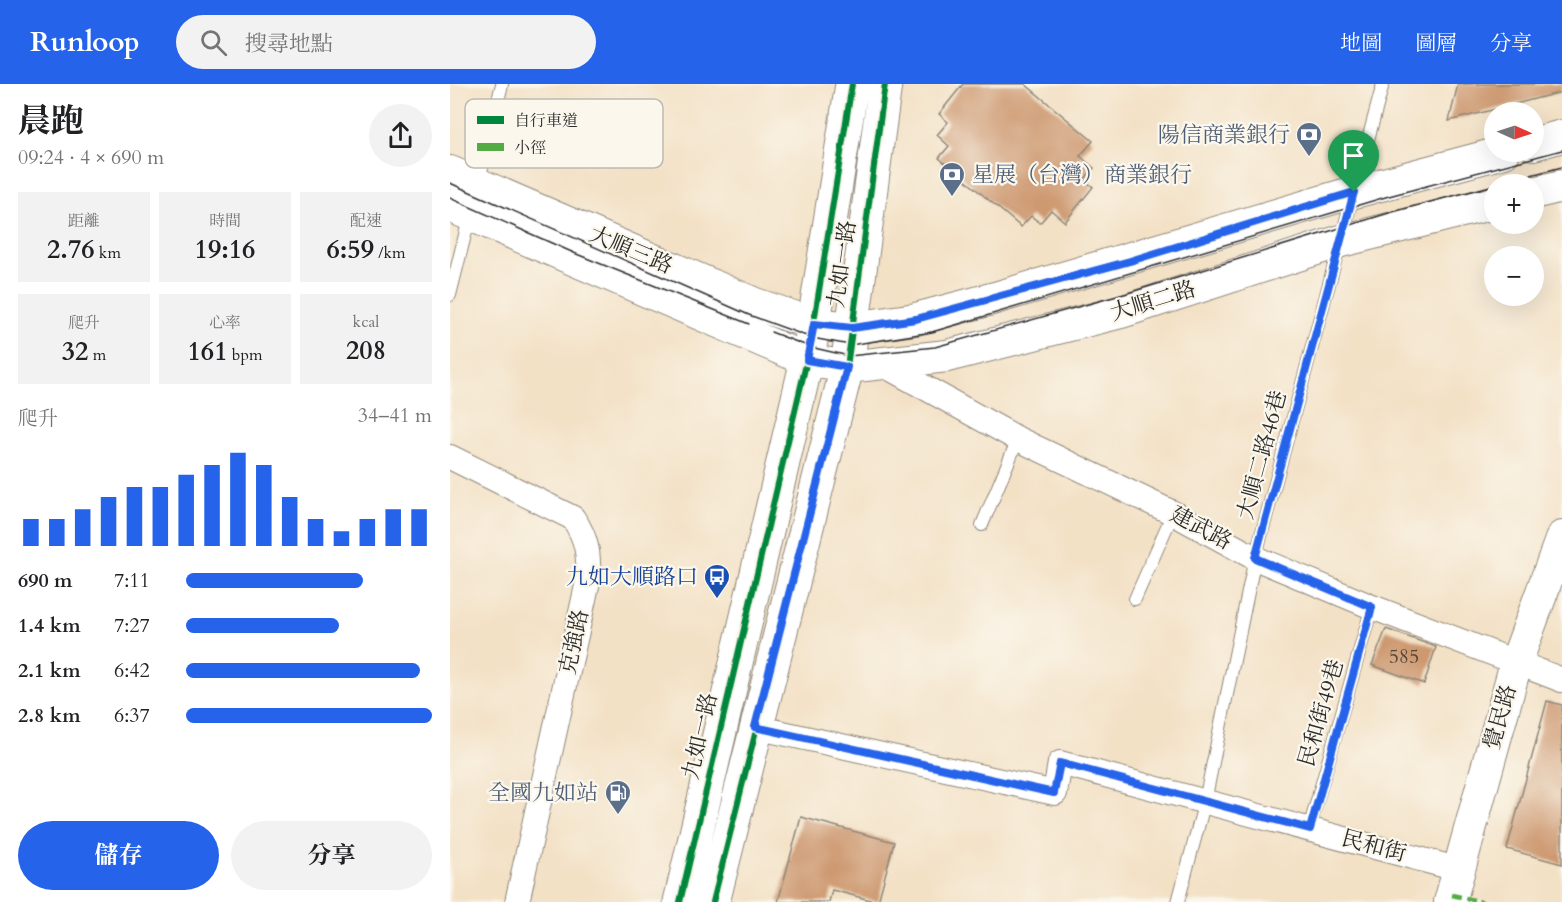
<!DOCTYPE html>
<html lang="zh-TW">
<meta charset="utf-8">
<style>
:root{--surface:#fff;--page:#f2f2f2;--text:#202124;--muted:#757577;--accent:#2563eb}
body{margin:0;font-family:Cardo,"Noto Serif TC",serif;background:var(--page);color:var(--text);height:100vh;display:flex;flex-direction:column;font-size:22px;white-space:nowrap}
*{box-sizing:border-box;margin:0}
p{font-size:20px;color:var(--muted)}
.icon{flex:none;width:33px;height:33px;fill:none;stroke:currentColor;stroke-width:2;stroke-linecap:round;stroke-linejoin:round}
.map{position:relative;flex:1;overflow:hidden}
.sheet{display:flex;flex-direction:column;background:var(--surface);width:450px}
.sheet>*{flex:none}
.needle{width:39px;rotate:93deg}
.tools{position:absolute;left:1034px;top:18px;display:grid;gap:12px}
.tools a{display:grid;place-items:center;width:60px;height:60px;border-radius:50%;background:var(--surface);box-shadow:0 6px 24px #0002;font-size:30px}
.pin{position:absolute;display:grid;place-items:center;width:51px;height:51px;color:#fff;margin:-62px -26px;border-radius:50% 50% 50% 0;rotate:-45deg;box-shadow:0 0 6px #0007}
.pin .icon{rotate:45deg}
.round{display:grid;place-items:center;flex:none;width:63px;height:63px;border-radius:32px;background:var(--page)}
.summary{display:flex;align-items:center;justify-content:space-between;height:102px;padding:0 18px}
h1{font-size:33px;font-weight:700;line-height:45px}
.figures{display:grid;grid-template-columns:repeat(3,1fr);gap:9px;height:102px;padding:6px 18px}
.figures div{display:grid;align-content:center;border-radius:0px;background:var(--page);text-align:center}
.figures b{font-size:26px;font-weight:700}
.figures small{font-size:16px;font-weight:400}
.figures p{font-size:16px}
.chart{height:168px;padding:12px 18px}
.chart p{display:flex;justify-content:space-between}
.chart svg{width:100%;height:108px;margin-top:6px;stroke:var(--accent);stroke-width:6}
.cta{display:flex;gap:12px;margin-top:auto;padding:12px 18px}
.cta a{flex:1;height:69px;border-radius:36px;background:var(--accent);color:#fff;font-size:24px;font-weight:700;line-height:69px;text-align:center}
.cta a+a{background:var(--page);color:var(--text)}
ul{padding:0 18px;list-style:none;font-size:20px}
li{display:grid;grid-template-columns:96px 72px 1fr;align-items:center;height:45px}
li i{height:15px;border-radius:8px;background:var(--accent)}
header{display:flex;align-items:center;gap:36px;box-sizing:border-box;height:84px;padding:0 30px;background:var(--accent);color:#fff}
header strong{font-size:28px}
nav{display:flex;gap:33px;margin-inline-start:auto;font-size:21px}
.search{width:420px;height:54px;background:var(--page);display:flex;align-items:center;gap:15px;box-sizing:border-box;padding:0 21px;border-radius:33px;color:var(--muted);font-size:22px}
main{display:flex;flex:1;min-height:0}
.map>svg:first-child{display:block}
</style>
<header>
<strong>Runloop</strong>
<div class="search"><svg class="icon" aria-label="search" viewBox="0 0 24 24"><circle cx="10" cy="10" r="6"/><path d="M15 15l6 6"/></svg>搜尋地點</div>
<nav><a>地圖</a><a>圖層</a><a>分享</a></nav>
</header>
<main>
<section class="sheet">
<div class="summary"><div><h1>晨跑</h1><p>09:24 · 4 × 690 m</p></div><a class="round"><svg class="icon" aria-label="share" viewBox="0 0 24 24"><path d="M12 15V3M7 8l5-5 5 5M5 13v7h14v-7"/></svg></a></div>
<div class="figures">
<div><p>距離</p><b>2.76<small> km</small></b></div>
<div><p>時間</p><b>19:16</b></div>
<div><p>配速</p><b>6:59<small> /km</small></b></div>
</div>
<div class="figures">
<div><p>爬升</p><b>32<small> m</small></b></div>
<div><p>心率</p><b>161<small> bpm</small></b></div>
<div><p>kcal</p><b>208</b></div>
</div>
<div class="chart"><p><span>爬升</span>34–41 m</p>
<svg viewBox="0 0 160 44" preserveAspectRatio="none"><path d="M5 44V33M15 44V33M25 44V29M35 44V24M45 44V20M55 44V20M65 44V15M75 44V11M85 44V6M95 44V11M105 44V24M115 44V33M125 44V38M135 44V33M145 44V29M155 44V29"/></svg>
</div>
<ul>
<li><b>690 m</b>7:11<i style="width:72%"></i></li>
<li><b>1.4 km</b>7:27<i style="width:62%"></i></li>
<li><b>2.1 km</b>6:42<i style="width:95%"></i></li>
<li><b>2.8 km</b>6:37<i style="width:100%"></i></li>
</ul>
<div class="cta"><a>儲存</a><a>分享</a></div>
</section>
<div class="map">
<svg width="1112" height="818" viewBox="0 0 1112 818">
<rect width="100%" height="100%" fill="#fbf7ec"/>
<filter id="ink" filterUnits="userSpaceOnUse"><feTurbulence type="fractalNoise" baseFrequency=".0167" numOctaves="2"/><feDisplacementMap in="SourceGraphic" scale="12" xChannelSelector="R" yChannelSelector="G"/><feConvolveMatrix kernelMatrix="1 2 1 2 8 2 1 2 1" color-interpolation-filters="sRGB"/></filter>
<filter id="wash" filterUnits="userSpaceOnUse"><feTurbulence type="fractalNoise" baseFrequency=".008" numOctaves="4" result="noise"/><feDisplacementMap in="SourceGraphic" scale="24" xChannelSelector="R" yChannelSelector="G"/><feGaussianBlur stdDeviation="1.35" result="paint"/><feColorMatrix in="noise" values="0 0 0 0 0 0 0 0 0 0 0 0 0 0 0 0 0 1.4 0 .05"/><feComposite in="paint" operator="in"/></filter>
<g filter="url(#wash)">
<rect width="100%" height="100%" fill="#f3e1c6"/>
<g id="blocks">
<!-- building -->
<path fill="#cd9971" d="M513,0H575L643,57L630,72L644,84L634,96L643,103L615,138L601,126L590,139L581,132L571,143L489,74L499,62L487,51L498,38L489,30Z
M1008,0H1112V8L999,37Z
M936,545L986,563L974,600L922,581Z
M1097,617L1112,621V780L1057,765Z
M351,733L444,758L428,818L382,806L379,818H328Z"/>
</g>
</g>
<g filter="url(#ink)">
<use href="#blocks" fill-opacity="0" stroke="#8f8678" stroke-width="1.5"/>
<g fill="none" stroke-linecap="round" stroke-linejoin="round">
<defs>
<path id="service" d="M28,100L52,0
M0,211L20,131
M532,441L568,355
M685,515L723,429
M859,745L922,523
M728,818L755,717L805,474L933,0"/>
<path id="minor" d="M434,281L568,355L723,429L805,474L922,523L1112,596
M0,373L123,434C138,456 139,472 138,497L67,818
M305,643L605,709L610,679L1007,785"/>
<path id="tertiary" d="M1083,60L1112,52
M0,88L305,220L364,240L402,244L466,235L545,214L904,108L1054,68
M1083,109L1112,102
M0,122L357,276L397,283L497,272L671,228L891,157L1044,119
M1000,818L1066,579L1112,453"/>
<path id="primary" d="M230,818L360,263L402,0
M263,818L397,283L435,0"/>
</defs>
<!-- service casing -->
<use href="#service" stroke="#8f8678" stroke-width="14"/>
<!-- minor casing -->
<use href="#minor" stroke="#8f8678" stroke-width="26"/>
<!-- tertiary casing -->
<use href="#tertiary" stroke="#8f8678" stroke-width="34"/>
<!-- primary casing -->
<use href="#primary" stroke="#8f8678" stroke-width="35"/>
<!-- service -->
<use href="#service" stroke="#fff" stroke-width="12"/>
<!-- minor -->
<use href="#minor" stroke="#fff" stroke-width="24"/>
<!-- tertiary -->
<use href="#tertiary" stroke="#fff" stroke-width="32"/>
<!-- primary -->
<use href="#primary" stroke="#fff" stroke-width="33"/>
<!-- tram -->
<path stroke="#2b2b2b" stroke-width="1.5" d="M0,99L299,231L362,254L400,261L482,248L939,112L1112,66
M1045,100L1112,83
M0,114L124,169L299,240
M321,248L360,263L399,272L485,263L678,209L939,129L1044,101"/>
<!-- quiet -->
<path stroke="#54ab44" stroke-width="4.5" stroke-dasharray="9 4.5" stroke-linecap="butt" d="M1002,811L1033,818"/>
<defs>
<path id="cycleway" d="M230,818L360,263L402,0
M263,818L397,283L435,0"/>
</defs>
<!-- cycleway casing -->
<use href="#cycleway" stroke="#fbf7ec" stroke-width="10"/>
<!-- cycleway -->
<use href="#cycleway" stroke="#00873e" stroke-width="6"/>
</g>
</g>
<g fill="none" stroke-linecap="round" stroke-linejoin="round" filter="url(#ink)">
<defs>
<path id="route" d="M904,108L805,474L922,523L860,745L610,679L604,709L305,643L397,283L357,276L364,240L402,244L466,235L680,177Z"/>
</defs>
<!-- route casing -->
<use href="#route" stroke="#fff" stroke-width="12"/>
<!-- route -->
<use href="#route" stroke="#2563eb" stroke-width="8"/>
</g>
<!-- icons -->
<defs>
<symbol id="bank-pin" viewBox="-11 -11 22 30"><path d="M0 17L-7.5 6A9.5 9.5 0 1 1 7.5 6Z" fill="#5c6f8a" stroke="#fbf7ec"/><path d="M-6-4H6V4H-6ZM0-2.3a2.3 2.3 0 1 0 0 4.6a2.3 2.3 0 1 0 0-4.6Z" fill="#fff"/></symbol>
<symbol id="bus-pin" viewBox="-11 -11 22 30"><path d="M0 17L-7.5 6A9.5 9.5 0 1 1 7.5 6Z" fill="#1a4fb4" stroke="#fbf7ec"/><path d="M-5-6H5V4H4V6H2V4H-2V6H-4V4H-5ZM-3.5-4V0h7V-4ZM-3.5 1.2v1.5H-2V1.2ZM2 1.2v1.5H3.5V1.2Z" fill="#fff"/></symbol>
<symbol id="fuel-pin" viewBox="-11 -11 22 30"><path d="M0 17L-7.5 6A9.5 9.5 0 1 1 7.5 6Z" fill="#5c6f8a" stroke="#fbf7ec"/><path d="M-5.5-6h7V0h2V4h1.3V-2.5L3-4.5l.8-.8L6-3V5H2.5V1h-1V6h-7ZM-4.2-4.7v3.2H.2V-4.7Z" fill="#fff"/></symbol>
</defs>
<g fill-rule="evenodd">
<use href="#bank-pin" x="844" y="36" width="30" height="40"/>
<use href="#bank-pin" x="487" y="76" width="30" height="40"/>
<use href="#bus-pin" x="252" y="478" width="30" height="40"/>
<use href="#fuel-pin" x="153" y="694" width="30" height="40"/>
</g>
<g text-anchor="middle" dominant-baseline="central" stroke-width="4.5" stroke-linejoin="round" paint-order="stroke">
<!-- number labels -->
<g font-size="20" fill="#54463c">
<text x="954" y="572">585</text>
</g>
<!-- service labels -->
<g font-size="22" fill="#4e5e75" stroke="#fbf7ec" text-anchor="end">
<text x="840" y="51">陽信商業銀行</text>
<text x="522" y="91" text-anchor="start">星展（台灣）商業銀行</text>
<text x="148" y="709">全國九如站</text>
</g>
<!-- street labels -->
<g font-size="22" fill="#2b2b2b" stroke="#fbf7ec">
<text transform="translate(181 166) rotate(23)">大順三路</text>
<text transform="translate(392 180) rotate(-82)">九如一路</text>
<text transform="translate(703 217) rotate(-17)">大順二路</text>
<text transform="translate(812 371) rotate(-75)">大順二路46巷</text>
<text transform="translate(751 444) rotate(28)">建武路</text>
<text transform="translate(124 558) rotate(-78)">克強路</text>
<text transform="translate(871 629) rotate(-74)">民和街49巷</text>
<text transform="translate(1050 633) rotate(-74)">覺民路</text>
<text transform="translate(250 652) rotate(-77)">九如一路</text>
<text transform="translate(924 762) rotate(15)">民和街</text>
</g>
<!-- transit labels -->
<g font-size="22" fill="#164399" stroke="#fbf7ec" text-anchor="end">
<text x="248" y="493">九如大順路口</text>
</g>
</g>
<!-- legend -->
<rect x="15" y="15" width="198" height="69" rx="9" fill="#fbf7ec" stroke="#bdbab2" stroke-width="1.5"/>
<rect x="27" y="32" width="27" height="8" fill="#00873e"/>
<rect x="27" y="59" width="27" height="8" fill="#54ab44"/>
<g font-size="16" fill="#2b2b2b">
<text x="64" y="42">自行車道</text>
<text x="64" y="69">小徑</text>
</g>
</svg>
<div class="tools">
<a><svg class="needle" viewBox="-14 -14 28 28"><path d="M0-13l5 13h-10z" fill="#e53935"/><path d="M0 13l5-13h-10z" fill="#757577"/></svg></a>
<a>+</a>
<a>−</a>
</div>
<div class="pin" style="left:904px;top:108px;background:#1e9e55"><svg class="icon" aria-label="arrive" viewBox="0 0 24 24"><path d="M6 21V4h12l-3 4 3 4H6"/></svg></div>
</div>
</main>
